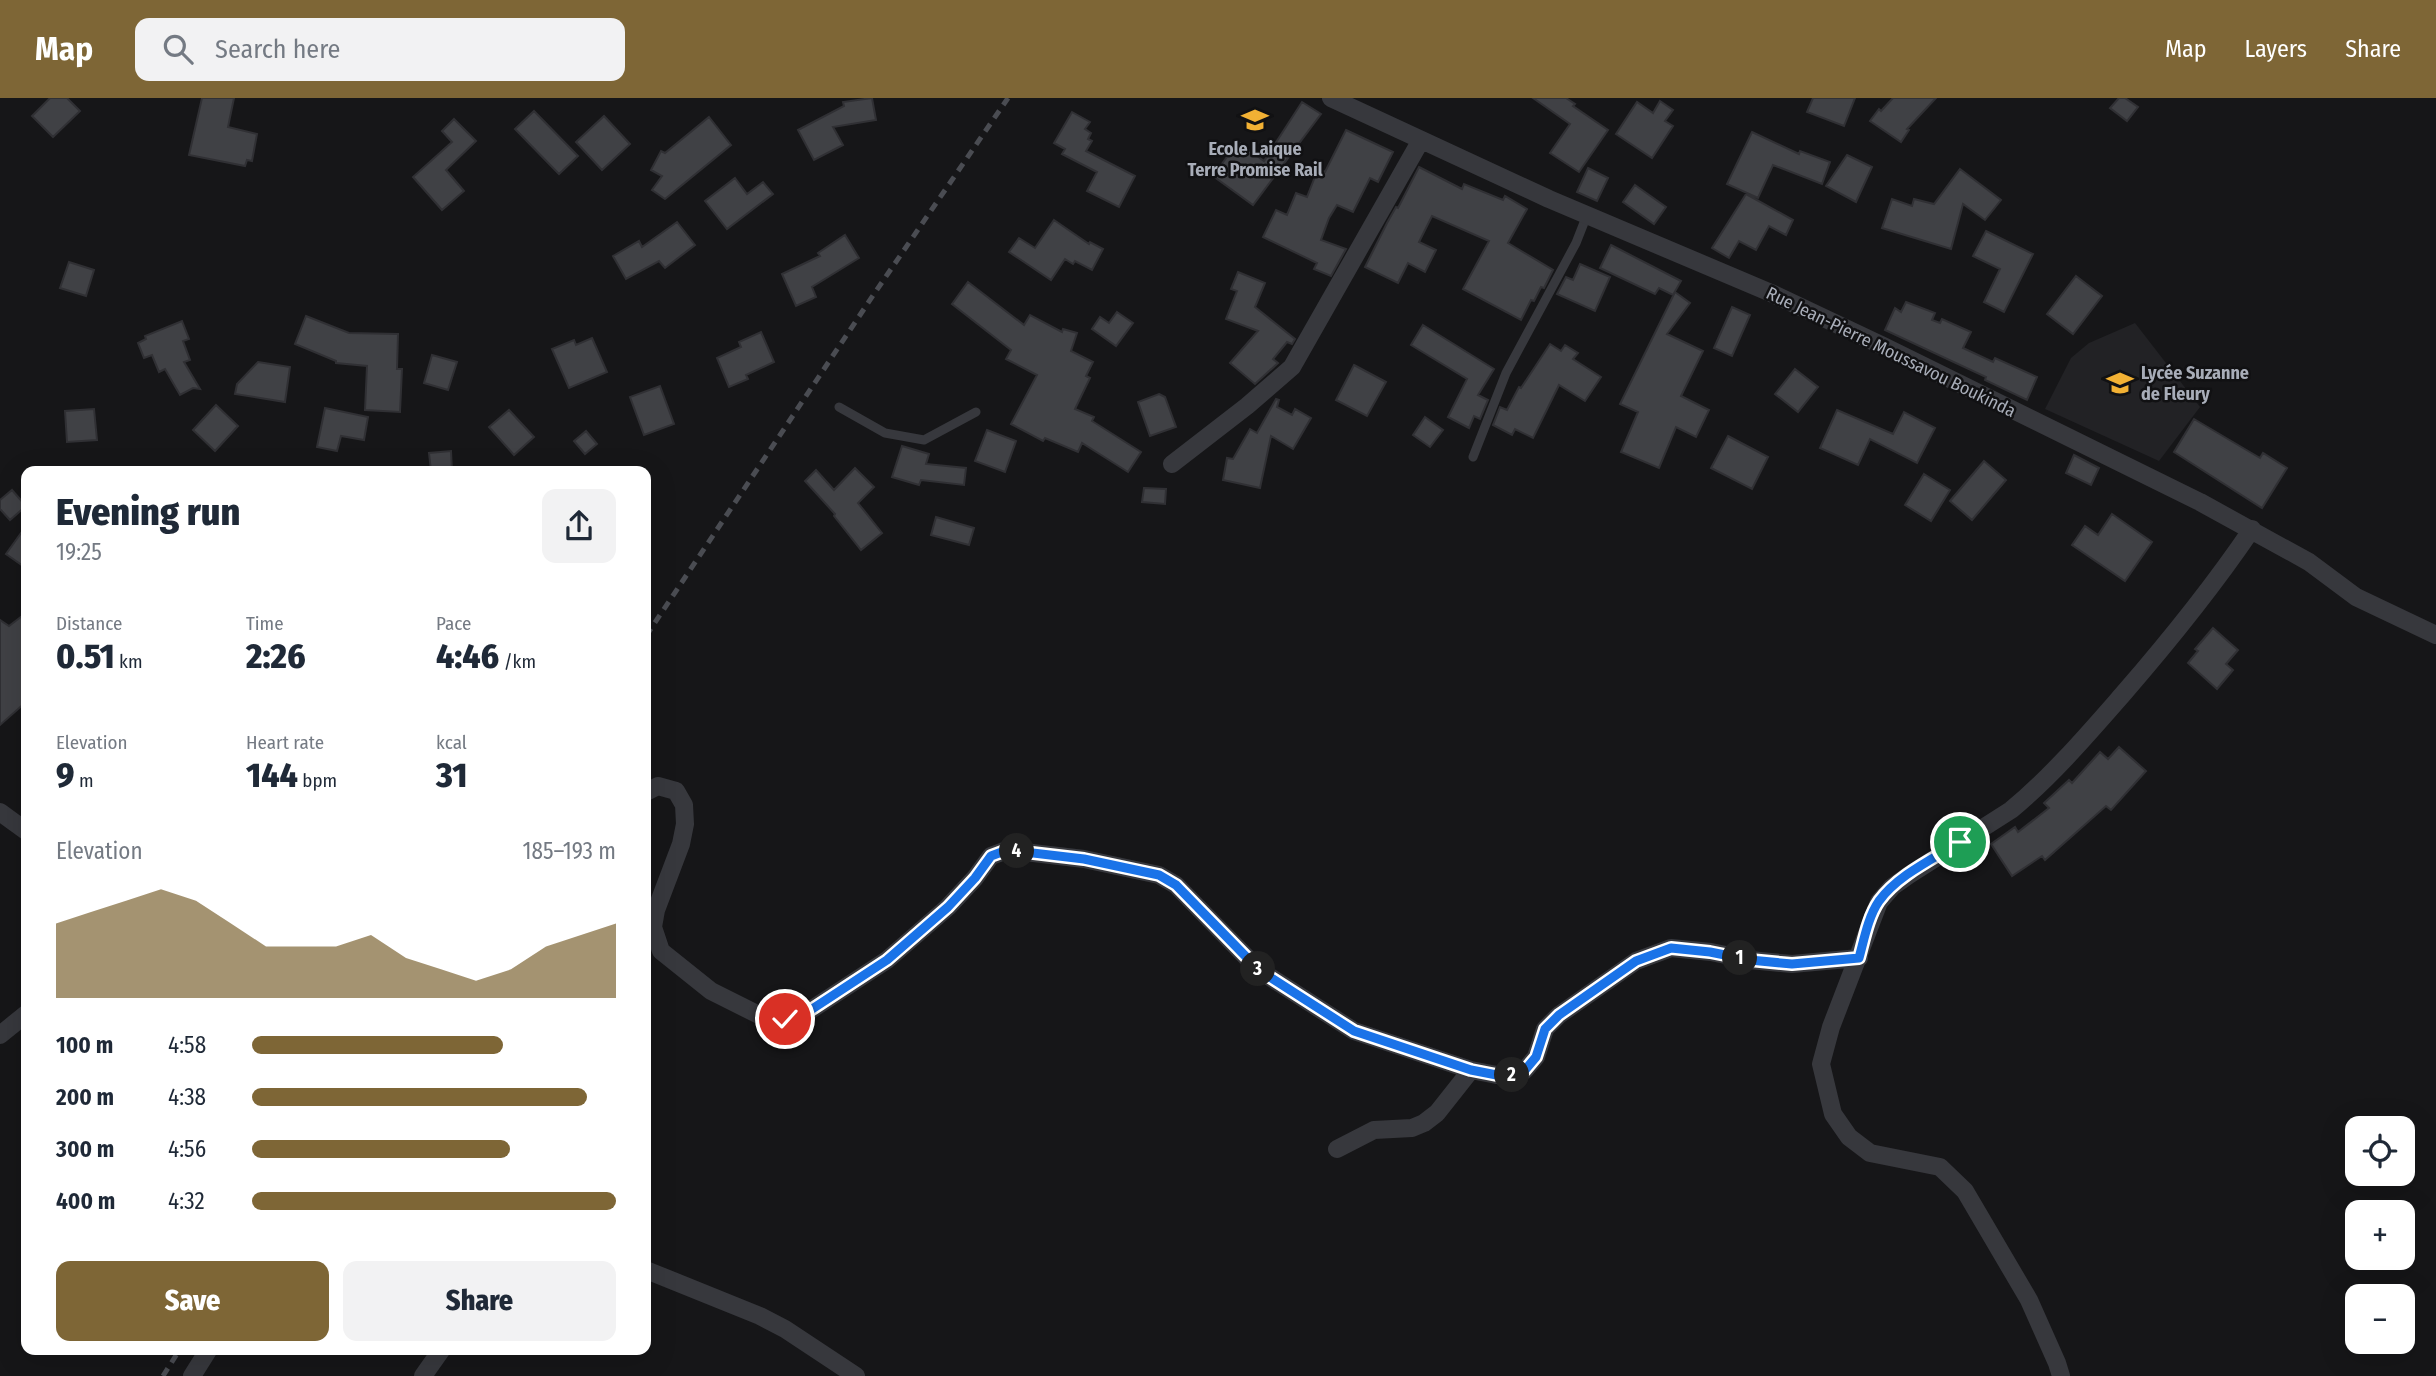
<!DOCTYPE html>
<meta charset="utf-8">
<style>
:root{--surface:#fff;--page:#f2f2f3;--text:#1f2937;--muted:#747a83;--accent:#7e6636}
body{margin:0;font-family:"Fira Sans Condensed",sans-serif;background:var(--page);color:var(--text);height:100vh;display:flex;flex-direction:column;font-size:26px;white-space:nowrap}
*{box-sizing:border-box;margin:0}
p{font-size:23px;color:var(--muted)}
.icon{flex:none;width:38px;height:38px;fill:none;stroke:currentColor;stroke-width:2;stroke-linecap:round;stroke-linejoin:round}
.map{position:relative;flex:1;overflow:hidden}
.sheet{position:absolute;left:21px;top:368px;width:630px;height:889px;display:flex;flex-direction:column;background:var(--surface);border-radius:14px;box-shadow:0 7px 28px #0002}
.sheet>*{flex:none}
.buttons{position:absolute;left:2345px;top:1018px;display:grid;gap:14px}
.buttons a{display:grid;place-items:center;width:70px;height:70px;border-radius:14px;background:var(--surface);box-shadow:0 7px 28px #0002;font-size:35px}
.pin{position:absolute;display:grid;place-items:center;width:60px;height:60px;color:#fff;margin:-30px;border:4px solid #fff;border-radius:50%;box-shadow:0 2px 7px #0007}
.km{position:absolute;width:35px;height:35px;margin:-18px;border-radius:50%;background:#222;color:#fff;font-size:19px;line-height:35px;text-align:center}
.round{display:grid;place-items:center;flex:none;width:74px;height:74px;border-radius:14px;background:var(--page)}
.head{display:flex;align-items:center;justify-content:space-between;height:119px;padding:0 35px}
h1{font-size:38px;font-weight:800;line-height:52px}
.metrics{display:grid;grid-template-columns:repeat(3,1fr);gap:10px;height:119px;padding:7px 35px}
.metrics div{display:grid;align-content:center}
.metrics b{font-size:35px;font-weight:800}
.metrics small{font-size:19px;font-weight:400}
.metrics p{font-size:19px}
.chart{height:196px;padding:14px 35px}
.chart p{display:flex;justify-content:space-between}
.chart svg{width:100%;height:126px;margin-top:7px;fill:var(--accent);opacity:.7}
.cta{display:flex;gap:14px;margin-top:auto;padding:14px 35px}
.cta a{flex:1;height:80px;border-radius:14px;background:var(--accent);color:#fff;font-size:28px;font-weight:800;line-height:80px;text-align:center}
.cta a+a{background:var(--page);color:var(--text)}
ul{padding:0 35px;list-style:none;font-size:23px}
li{display:grid;grid-template-columns:112px 84px 1fr;align-items:center;height:52px}
li i{height:18px;border-radius:9px;background:var(--accent)}
header{display:flex;align-items:center;gap:42px;box-sizing:border-box;height:98px;padding:0 35px;background:var(--accent);color:#fff}
header strong{font-size:33px}
nav{display:flex;gap:38px;margin-inline-start:auto;font-size:24px}
.search{width:490px;height:63px;background:var(--page);display:flex;align-items:center;gap:18px;box-sizing:border-box;padding:0 24px;border-radius:14px;color:var(--muted);font-size:26px}
.map>svg:first-child{display:block}
</style>
<header>
<strong>Map</strong>
<div class="search"><svg class="icon" aria-label="search" viewBox="0 0 24 24"><circle cx="10" cy="10" r="6"/><path d="M15 15l6 6"/></svg>Search here</div>
<nav><a>Map</a><a>Layers</a><a>Share</a></nav>
</header>
<div class="map">
<svg width="2436" height="1278" viewBox="0 0 2436 1278">
<rect width="100%" height="100%" fill="#161618"/>
<!-- built -->
<path fill="#222225" d="M2135,225L2200,309L2159,363L2045,311L2071,260L2089,245Z"/>
<!-- building -->
<path fill="#404145" stroke="#303034" stroke-width="2" d="M50,0H67L80,13L53,39L32,18Z
M202,0H234L228,29L257,36L252,63L247,62L245,68L189,57Z
M872,0L876,22L833,29L843,47L814,62L798,32L844,8L843,4Z
M1533,0H1566L1575,6L1573,8L1608,32L1579,74L1550,55L1570,26Z
M1813,0H1855L1844,28L1807,14Z
M1893,0H1936L1907,31L1909,32L1901,44L1870,23L1879,11L1881,13Z
M2119,0H2125L2138,9L2127,23L2110,10Z
M1660,3L1673,12L1665,23L1673,28L1652,60L1616,36L1637,4L1653,15Z
M1302,4L1321,16L1253,107L1213,78L1238,44L1264,63Z
M534,13L578,58L559,76L515,31Z
M1072,14L1090,24L1085,31L1091,35L1088,41L1092,43L1086,53L1135,78L1119,109L1087,93L1097,74L1062,56L1065,51L1054,45Z
M604,18L630,46L602,72L576,44Z
M709,19L731,47L665,101L652,92L662,78L651,72L661,53L665,55Z
M454,21L476,43L446,72L464,93L442,112L413,79L452,44L442,33Z
M1346,32L1393,54L1378,84L1370,80L1353,114L1337,107L1329,120L1321,142L1346,151L1331,178L1314,171L1317,165L1263,139L1276,112L1287,117L1296,95L1307,99L1318,71L1325,74Z
M1752,34L1799,56L1800,53L1830,64L1822,86L1773,67L1758,100L1727,86Z
M1847,57L1872,69L1856,104L1826,88Z
M1419,69L1462,91L1464,86L1503,102L1505,98L1527,111L1508,145L1553,172L1544,190L1541,189L1534,203L1531,202L1521,222L1463,191L1489,143L1432,118L1419,144L1436,152L1425,174L1408,165L1398,185L1365,169L1387,125L1396,109L1398,110Z
M1588,70L1608,80L1597,103L1577,94Z
M1960,71L2001,102L1985,122L1963,106L1951,151L1882,130L1892,101L1912,108L1914,101L1934,106Z
M735,80L747,96L763,84L773,96L727,131L705,103Z
M1635,87L1666,109L1654,126L1623,104Z
M1746,96L1793,122L1786,137L1769,128L1756,152L1739,143L1729,160L1712,150Z
M1054,122L1089,146L1090,144L1103,151L1092,172L1075,163L1073,166L1065,161L1051,182L1009,154L1019,140L1035,150Z
M677,124L695,147L665,170L659,163L626,181L613,158L639,143L642,149Z
M1986,133L2033,156L2004,214L1984,204L2000,171L1973,158Z
M845,137L859,160L812,189L816,199L796,208L782,176L820,158L818,155Z
M1611,147L1681,183L1673,197L1659,190L1655,196L1600,170Z
M69,164L94,172L86,198L60,190Z
M1580,166L1610,179L1595,213L1557,196L1566,179L1573,182Z
M1238,174L1265,185L1255,209L1295,241L1292,246L1287,244L1273,261L1278,265L1255,286L1230,265L1258,233L1226,221L1237,193L1231,191Z
M2076,178L2102,198L2073,236L2047,216Z
M968,184L1024,227L1030,217L1062,234L1063,231L1077,235L1071,253L1093,264L1086,278L1090,280L1075,311L1094,319L1092,323L1141,354L1128,374L1082,345L1078,354L1045,340L1043,343L1011,326L1037,277L1006,261L1011,252L952,206Z
M1675,194L1690,205L1667,236L1703,253L1681,298L1709,312L1696,339L1676,329L1659,370L1621,354L1638,314L1620,306Z
M1906,204L1935,215L1932,222L1940,225L1942,221L1971,234L1963,250L1993,264L1995,260L2037,279L2027,302L1985,282L1986,279L1885,232L1895,210L1901,214Z
M1732,209L1750,217L1732,258L1714,250Z
M1117,214L1133,225L1116,248L1092,231L1100,219L1109,225Z
M306,218L349,235L398,236L397,271H402L400,314L365,312L367,268L336,265V263L295,246Z
M182,223L189,241L183,243L190,262L184,264L200,291L193,290L180,297L165,271L159,274L152,257L144,260L138,245L146,241L145,238Z
M1423,227L1494,271L1478,297L1488,302L1480,321L1474,318L1469,330L1448,319L1467,281L1411,247Z
M761,234L774,264L746,277L748,281L729,289L717,260L741,249L739,244Z
M592,240L607,274L569,290L552,251L574,242L576,247Z
M1550,246L1561,253L1565,247L1578,255L1573,261L1601,279L1585,303L1559,287L1533,340L1515,331L1512,337L1493,327L1500,309L1507,312L1519,289L1521,290Z
M432,257L457,264L448,292L424,285Z
M258,264L290,269L285,304L235,296L237,286Z
M1354,267L1386,284L1367,318L1336,302Z
M1795,271L1818,289L1798,314L1775,296Z
M660,288L674,326L644,337L630,299Z
M1159,296L1165,299L1176,329L1150,338L1138,304Z
M1276,301L1279,302L1277,309L1292,317L1295,311L1311,320L1293,351L1271,338L1260,390L1223,382L1227,360L1233,361L1250,331L1257,335Z
M216,307L238,328L215,353L193,332Z
M325,310L368,319L364,342L341,338L337,353L317,349Z
M94,311L97,342L67,344L65,313Z
M509,312L534,339L514,357L489,329Z
M1837,312L1893,336L1904,314L1935,330L1917,365L1870,341L1858,367L1820,350Z
M1425,319L1443,332L1430,349L1413,337Z
M2194,321L2260,360L2263,355L2287,370L2262,410L2174,354Z
M987,332L1016,343L1005,374L975,363Z
M586,333L597,346L585,356L574,343Z
M1728,338L1768,359L1752,391L1711,370Z
M902,348L929,356L926,366L966,370L964,387L921,382L919,387L892,379Z
M451,353L452,373H431L429,355Z
M2074,357L2099,370L2091,387L2066,375Z
M1984,363L2006,382L1972,422L1950,403Z
M855,370L874,389L858,405L882,435L861,452L834,418L835,416L805,383L816,372L834,392Z
M1924,376L1950,392L1931,423L1905,407Z
M1144,390L1166,391L1165,406L1142,404Z
M12,392L26,408L10,422L0,411V402Z
M2112,416L2152,444L2125,483L2072,447L2085,428L2098,437Z
M936,419L974,430L969,447L931,437Z
M26,428V470L6,456Z
M26,515V604L0,627V522L9,528Z
M2213,530L2238,552L2226,566L2233,572L2217,591L2188,565L2198,553L2195,551Z
M2119,649L2146,673L2111,712L2106,708L2045,762L2042,758L2012,778L1991,746L2015,729L2018,734L2049,710L2044,705L2069,682L2072,685L2100,654L2108,661Z"/>
<g fill="none" stroke-linecap="round" stroke-linejoin="round">
<!-- lane -->
<path stroke="#37383d" stroke-width="9" d="M839,309L885,335L924,342L976,314
M1473,359L1506,275L1576,145L1587,117"/>
<!-- street -->
<path stroke="#37383d" stroke-width="18" d="M1331,0L1549,101L1771,195L1883,248L2200,404L2309,464L2356,499L2436,537
M1172,366L1247,308L1292,269L1421,42
M646,694L658,688L676,693L684,707L685,726L681,746L656,812L653,829L661,853L711,893L761,918L785,921L803,917L887,862L948,809L975,780L991,758L1007,752L1084,761L1159,777L1176,787L1259,872L1354,933L1471,972L1507,979L1525,972L1536,959L1545,931L1559,917L1636,863L1671,850L1711,854L1750,862L1792,866L1859,860
M0,714L26,733
M0,937L26,916
M1337,1051L1374,1032L1412,1030L1424,1025L1437,1015L1471,972
M646,1172L760,1218L785,1231L856,1278
M192,1278L209,1251
M423,1278L442,1251
M2061,1278L2057,1265L2029,1202L1965,1093L1940,1069L1870,1055L1849,1039L1833,1016L1821,966L1831,929L1879,804L1892,789L1909,777L2011,712C2052,678 2088,636 2123,596C2169,543 2212,490 2252,431"/>
<!-- rail -->
<path stroke="#4a4c52" stroke-width="5" stroke-dasharray="9 7" stroke-linecap="butt" d="M646,538L874,196L1008,0
M163,1278L180,1251"/>
</g>
<g fill="none" stroke-linecap="round" stroke-linejoin="round">
<defs>
<path id="route" d="M785,921L803,917L887,862L948,809L975,780L991,758L1007,752L1084,761L1159,777L1176,787L1259,872L1354,933L1471,972L1507,979L1525,972L1536,959L1545,931L1559,917L1636,863L1671,850L1710,854L1750,862L1792,866L1859,860C1864,842 1868,819 1879,803C1898,777 1933,761 1960,744"/>
</defs>
<!-- route casing -->
<use href="#route" stroke="#fff" stroke-width="14"/>
<!-- route -->
<use href="#route" stroke="#1a73e8" stroke-width="9"/>
</g>
<!-- icons -->
<defs>
<symbol id="school-bare" viewBox="-9 -9 18 18"><path d="M0-5L7-2L0 1L-7-2ZM-4 1L0 2.5L4 1V4Q0 6-4 4Z" fill="#f2b134" stroke="#111113" stroke-width="2.5" paint-order="stroke"/></symbol>
</defs>
<g fill-rule="evenodd">
<use href="#school-bare" x="1236" y="3" width="38" height="38"/>
<use href="#school-bare" x="2101" y="266" width="38" height="38"/>
</g>
<g text-anchor="middle" dominant-baseline="central" stroke-width="5" stroke-linejoin="round" paint-order="stroke">
<!-- poi labels -->
<g font-size="18" font-weight="bold" fill="#a8adb8" stroke="#111113">
<text x="1255" y="51">Ecole Laique<tspan x="1255" dy="21">Terre Promise Rail</tspan></text>
<text x="2141" y="275" text-anchor="start">Lycée Suzanne<tspan x="2141" dy="21">de Fleury</tspan></text>
</g>
<!-- street labels -->
<g font-size="18" fill="#a8adb8" stroke="#111113">
<text transform="translate(1891 254) rotate(26)">Rue Jean-Pierre Moussavou Boukinda</text>
</g>
</g>
</svg>
<div class="buttons">
<a><svg class="icon" aria-label="locate" viewBox="0 0 24 24"><circle cx="12" cy="12" r="6"/><path d="M12 2v4M12 18v4M2 12h4M18 12h4"/></svg></a>
<a>+</a>
<a>−</a>
</div>
<div class="pin" style="left:1960px;top:744px;background:#1e9e55"><svg class="icon" aria-label="arrive" viewBox="0 0 24 24"><path d="M6 21V4h12l-3 4 3 4H6"/></svg></div>
<div class="pin" style="left:785px;top:921px;background:#d93025"><svg class="icon" aria-label="check" viewBox="0 0 24 24"><path d="M5 12l5 5 9-10"/></svg></div>
<b class="km" style="left:1740px;top:860px">1</b>
<b class="km" style="left:1512px;top:977px">2</b>
<b class="km" style="left:1258px;top:871px">3</b>
<b class="km" style="left:1017px;top:753px">4</b>
<section class="sheet">
<div class="head"><div><h1>Evening run</h1><p>19:25</p></div><a class="round"><svg class="icon" aria-label="share" viewBox="0 0 24 24"><path d="M12 15V3M7 8l5-5 5 5M5 13v7h14v-7"/></svg></a></div>
<div class="metrics">
<div><p>Distance</p><b>0.51<small> km</small></b></div>
<div><p>Time</p><b>2:26</b></div>
<div><p>Pace</p><b>4:46<small> /km</small></b></div>
</div>
<div class="metrics">
<div><p>Elevation</p><b>9<small> m</small></b></div>
<div><p>Heart rate</p><b>144<small> bpm</small></b></div>
<div><p>kcal</p><b>31</b></div>
</div>
<div class="chart"><p><span>Elevation</span>185–193 m</p>
<svg viewBox="0 0 160 44" preserveAspectRatio="none"><path d="M0 44V18L10 14L20 10L30 6L40 10L50 18L60 26L70 26L80 26L90 22L100 30L110 34L120 38L130 34L140 26L150 22L160 18V44z"/></svg>
</div>
<ul>
<li><b>100 m</b>4:58<i style="width:69%"></i></li>
<li><b>200 m</b>4:38<i style="width:92%"></i></li>
<li><b>300 m</b>4:56<i style="width:71%"></i></li>
<li><b>400 m</b>4:32<i style="width:100%"></i></li>
</ul>
<div class="cta"><a>Save</a><a>Share</a></div>
</section>
</div>
